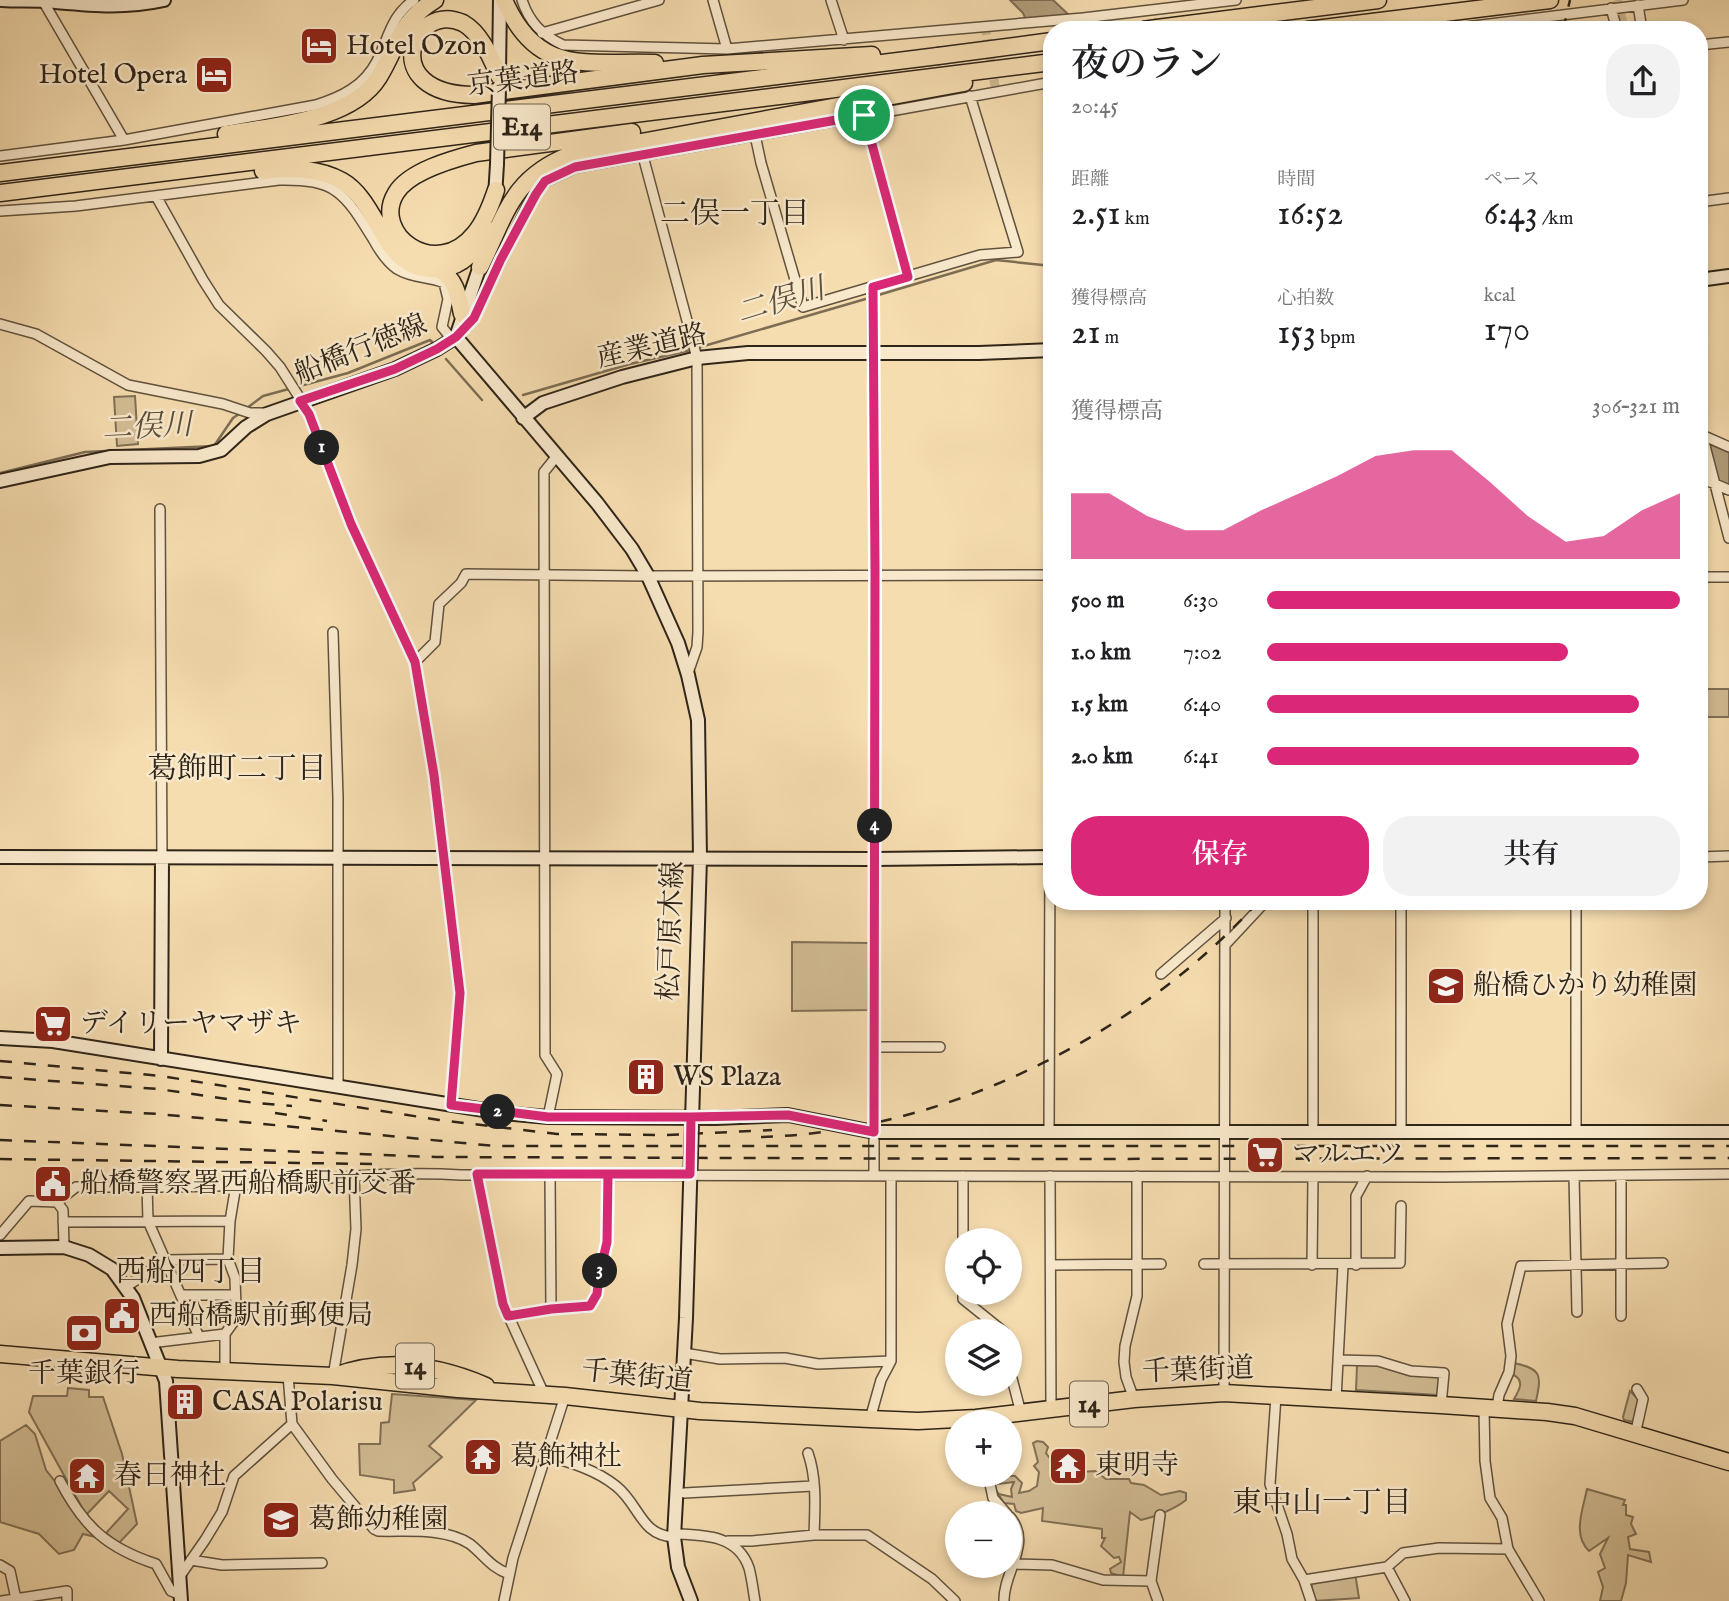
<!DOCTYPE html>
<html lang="ja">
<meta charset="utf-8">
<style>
:root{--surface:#fff;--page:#f2f2f2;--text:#202124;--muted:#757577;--accent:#db2777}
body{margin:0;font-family:"IM FELL English","Noto Serif JP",serif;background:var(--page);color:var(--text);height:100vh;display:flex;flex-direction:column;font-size:26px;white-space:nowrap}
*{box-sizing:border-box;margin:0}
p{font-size:23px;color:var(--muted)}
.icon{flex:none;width:38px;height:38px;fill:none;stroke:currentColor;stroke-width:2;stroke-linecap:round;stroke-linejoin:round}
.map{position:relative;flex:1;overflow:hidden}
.side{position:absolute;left:1043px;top:21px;width:665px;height:889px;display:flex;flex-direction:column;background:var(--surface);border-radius:28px;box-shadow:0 4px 10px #0003}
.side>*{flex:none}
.fabs{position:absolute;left:945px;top:1228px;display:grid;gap:14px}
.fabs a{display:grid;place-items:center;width:77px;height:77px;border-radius:50%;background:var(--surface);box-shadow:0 4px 10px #0003;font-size:35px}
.pin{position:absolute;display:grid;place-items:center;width:60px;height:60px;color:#fff;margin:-30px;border:4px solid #fff;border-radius:50%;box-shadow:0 2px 7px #0007}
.km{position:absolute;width:35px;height:35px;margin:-18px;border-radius:50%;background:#222;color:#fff;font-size:19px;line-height:35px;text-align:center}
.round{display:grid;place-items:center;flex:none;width:74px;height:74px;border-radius:28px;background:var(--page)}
.overview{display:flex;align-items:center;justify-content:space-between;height:119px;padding:0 28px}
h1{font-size:38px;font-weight:600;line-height:52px}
.metrics{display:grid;grid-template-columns:repeat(3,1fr);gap:10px;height:119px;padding:7px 28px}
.metrics div{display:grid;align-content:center}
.metrics b{font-size:35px;font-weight:600}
.metrics small{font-size:19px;font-weight:400}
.metrics p{font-size:19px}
.chart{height:196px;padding:14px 28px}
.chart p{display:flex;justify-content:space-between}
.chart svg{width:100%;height:126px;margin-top:7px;fill:var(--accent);opacity:.7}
.cta{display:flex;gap:14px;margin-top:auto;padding:14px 28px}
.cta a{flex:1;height:80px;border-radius:28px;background:var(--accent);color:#fff;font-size:28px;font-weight:600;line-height:80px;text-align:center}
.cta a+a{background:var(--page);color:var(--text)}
ul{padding:0 28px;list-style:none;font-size:23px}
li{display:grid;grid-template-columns:112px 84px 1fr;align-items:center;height:52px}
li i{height:18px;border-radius:9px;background:var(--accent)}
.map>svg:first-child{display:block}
</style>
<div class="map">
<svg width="1729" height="1601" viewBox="0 0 1729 1601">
<rect width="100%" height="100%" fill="#f6ddb0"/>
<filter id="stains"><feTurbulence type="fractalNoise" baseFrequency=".00286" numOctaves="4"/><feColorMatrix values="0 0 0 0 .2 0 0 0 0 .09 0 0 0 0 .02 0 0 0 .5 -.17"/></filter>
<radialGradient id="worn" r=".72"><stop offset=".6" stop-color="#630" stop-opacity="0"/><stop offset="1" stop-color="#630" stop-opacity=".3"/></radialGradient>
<!-- green -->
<path fill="#d4be96" stroke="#817157" stroke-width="2" d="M135,396L138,444L117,446L114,397Z
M1699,689H1729V717H1699Z
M792,942L869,943L868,1010L792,1011Z
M1514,1363C1541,1369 1542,1374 1536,1401L1514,1399C1520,1389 1525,1380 1512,1374Z
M1357,1365H1377L1405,1374L1437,1377L1440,1379L1438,1395L1356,1390Z
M68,1388L89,1390V1397H103L122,1454L137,1524L119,1543L106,1533L128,1509L109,1491L86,1515L29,1412L33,1396H67Z
M1630,1391L1640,1401L1634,1422L1624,1420L1623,1417Z
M392,1394L476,1400L429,1446L442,1457L413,1483L415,1490L394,1493V1480L360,1475L359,1444H380L381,1423L389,1422Z
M26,1425L35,1434L46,1470L100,1538L83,1534L74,1550L59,1554L39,1534L0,1522V1441Z
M1037,1441L1043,1442L1048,1447L1046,1453L1057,1468L1055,1473L1050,1476L1051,1480L1076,1476L1080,1472L1095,1471L1106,1479H1129L1131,1483L1144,1485L1161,1495L1180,1491L1186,1493V1500C1175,1509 1155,1517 1141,1520L1130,1512L1123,1577L1111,1573L1110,1569L1121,1562L1119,1557L1114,1558L1101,1546L1105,1538H1102V1529L1042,1521L1043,1508L1021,1513L1016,1511L1014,1504L1004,1503L995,1489L999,1494L1012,1497L1011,1489L1014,1482L998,1484L990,1475L1015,1476L1022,1483L1019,1493L1029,1491L1037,1486L1039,1472L1034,1466L1038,1462L1033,1443Z
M1587,1489L1625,1500L1623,1505H1626V1515L1633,1517L1631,1524L1636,1534L1628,1537L1630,1549L1649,1552L1651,1562L1628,1555L1626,1583L1621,1601H1600L1603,1587L1598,1572L1605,1568L1600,1554L1608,1538L1589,1551C1572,1535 1583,1509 1587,1489Z
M1355,1573L1359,1598L1314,1601L1311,1581Z"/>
<!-- water -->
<path fill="#b29e7c" stroke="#7d6d54" stroke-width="2" d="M1010,0H1053L1085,30H1052V45L1026,20L1023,13Z
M1699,439L1729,452V486L1699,474Z"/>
<!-- pier -->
<path fill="#f6ddb0" d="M1081,22L1088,30H1052V49L1029,28Z"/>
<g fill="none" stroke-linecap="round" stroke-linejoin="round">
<!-- stream -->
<path stroke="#7d6d54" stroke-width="2.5" d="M875,296L996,260L1052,266
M697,348L869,298
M446,359L482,400
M523,395L630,364L691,350
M247,408L263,396L348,373L430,340L434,344
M0,473L85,452L214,446L233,418L242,412"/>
<!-- street-tunnel -->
<path stroke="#ceb892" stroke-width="9" stroke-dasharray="9 4.5" stroke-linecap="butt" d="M1617,0L1625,30
M985,26L996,92"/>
<defs>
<path id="street" d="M522,0C529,22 542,35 563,45L727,49L1083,18L1236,0
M713,0L727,49
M831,0L844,40
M43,1L124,140L316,105C342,97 364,86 377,61C389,37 391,16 414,0
M1638,5L1642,30
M1611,8L1617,30
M1441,30L1683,0
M542,33L659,0
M1699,45L1729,42
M864,115L908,277
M755,135L761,163L803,307L980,255L1018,252L970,96
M0,156L124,140
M643,156L697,358L698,632L697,647L688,673
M156,196L203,280L219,305L266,351L280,367L306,408L351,524L415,662L434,775L460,993L451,1105
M1699,202L1729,198
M0,211L76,206L279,180C336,179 344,192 373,239C379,250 387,262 397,269C413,279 428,276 444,283L448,299L442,327L450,337H456L474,318L527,206L545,182L575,168L1052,82
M1049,273L1051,575L1049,1133
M872,287L875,575L874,1132
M0,324L36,334L128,385L223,404L250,413H265
M1699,423L1729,538
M1702,435L1729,447
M1699,477L1729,490
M160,509L162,857
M1699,577H1729
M333,632L338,798V1087
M415,662L435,642L439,604L461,583L466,574L648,576L1052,575
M1699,857L1729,856
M1401,901V1133
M1576,901V1132
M1226,944L1266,901
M1161,974L1226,918
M879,1047H940
M548,1117L557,1074L545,1055L544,472L556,457
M1313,1124V901
M477,1174L503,1304L544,1394
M550,1175L551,1309
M874,1176V1140
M963,1176V1241
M1050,1176L1051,1409
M1574,1176L1577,1312
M1621,1176V1316
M147,1186L148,1221L199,1337
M57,1202L63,1210L64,1247
M63,1222L230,1221
M0,1235L29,1201L57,1202L76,1187C129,1187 183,1188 237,1185C312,1181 386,1170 461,1175L1445,1177L1729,1174
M1204,1264L1400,1263L1401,1206
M1051,1265L1161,1264
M1312,1265L1313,1177
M1356,1265V1196L1367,1176
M126,1287L165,1260L228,1259
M963,1293V1299L1004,1332
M181,1295H235
M508,1316L551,1309L588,1307L596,1297L607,1242L608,1174
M150,1343L225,1334
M684,1353L720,1359L785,1358L818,1364L891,1361
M1339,1360L1378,1361L1411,1371L1444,1373L1441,1405
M1010,1371L1021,1413
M225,1372V1334L235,1320L236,1308L235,1278L228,1259L230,1221L236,1185
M288,1375L292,1424L332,1479L374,1529L378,1531C406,1532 445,1527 470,1544C484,1555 490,1567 509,1574
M333,1376L352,1265L356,1229L354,1175
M1637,1389L1643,1399L1637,1426
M1224,1393L1225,901
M1276,1396L1270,1484L1287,1534L1292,1559L1304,1580L1311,1601
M1134,1399L1126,1377L1124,1362L1125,1346L1137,1296V1176
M1336,1399L1343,1265
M1484,1408L1485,1461L1490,1498L1502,1518L1508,1549L1539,1601
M1497,1408L1499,1395L1509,1372L1511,1356L1507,1324L1521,1266L1663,1263
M870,1419L881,1380L891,1361V1176
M808,1453C817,1479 815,1508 814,1535
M547,1456C572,1463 596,1470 616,1486C640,1505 640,1535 674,1537
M988,1475L993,1498L1007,1514
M60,1481C84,1527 107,1548 156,1564L171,1591L181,1595
M684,1493L813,1486
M675,1534C704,1535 738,1535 749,1568C752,1579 753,1590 755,1601
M728,1541H752L814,1535H867L932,1579L955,1601
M191,1560L222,1565L322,1563
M1015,1564L1052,1565L1103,1580L1151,1581
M0,1565L10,1571L16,1599
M1387,1567L1405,1601
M180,1576L205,1540L222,1512L234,1476L292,1424
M1304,1580L1387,1567L1403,1553L1439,1548L1508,1549
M2,1601L67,1591V1601
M504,1601L513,1558L565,1396
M1004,1601C1003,1572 1033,1544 1010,1517
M1158,1601L1151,1581L1160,1515"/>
<path id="secondary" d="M2,0C16,1 31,0 45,1C86,5 123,9 164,0
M499,72L500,0
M495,197L497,164
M1699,280L1729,276
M456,337L597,503L632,549L648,576L678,643L688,675L698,720L700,858L686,1318L674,1537L678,1567L691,1601
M523,418L543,403L622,377L697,358L748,353H979L1052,350
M0,481L110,457L199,456L221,450L246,427L267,414L395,369L437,349L456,337L482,260
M0,857L875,859L1050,857
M0,1038L53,1041L503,1113L548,1117L716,1118L788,1115L874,1132H1729
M161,1059L162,857
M0,1248L64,1247L89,1255L112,1269L133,1298L166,1381L181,1601"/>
<path id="highway" d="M504,0C537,76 584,61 655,63
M1157,28L1378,0
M1307,30L1550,0
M499,76C491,58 481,33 463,23C412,0 376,94 474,95L703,65L872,55
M226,134C272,126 352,121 379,77C399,44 398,23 435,0
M263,171C287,167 320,168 342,181C382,204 382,275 440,269C465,266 476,250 487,229
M0,173L938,56
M496,190C491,205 485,221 475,233C435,283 371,233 396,193C409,171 453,159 476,153L632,132
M0,193L1052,62
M480,267C506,215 511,178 570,155L964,83
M439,269C456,280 458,294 462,314
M0,1354L178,1369L333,1376L458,1389L565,1396L700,1411L870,1419L918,1421L976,1418L1134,1399L1224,1393L1441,1405L1547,1412L1575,1416L1729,1462
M335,1376C386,1357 437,1365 486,1386"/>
</defs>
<!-- street casing -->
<use href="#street" stroke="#60523e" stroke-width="12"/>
<!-- secondary casing -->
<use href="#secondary" stroke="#2e2418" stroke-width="16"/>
<!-- highway casing -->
<use href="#highway" stroke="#2e2418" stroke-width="19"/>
<!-- street -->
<use href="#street" stroke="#f9e9cc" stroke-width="9"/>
<!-- secondary -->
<use href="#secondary" stroke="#f9e9cc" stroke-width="12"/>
<!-- highway -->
<use href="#highway" stroke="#f6ddb0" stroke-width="16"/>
<!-- rail -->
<path stroke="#2e2418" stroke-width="2.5" stroke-dasharray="12 12" stroke-linecap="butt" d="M1563,30L1570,0
M0,1061L161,1076L439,1120L557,1134L667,1135L772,1130
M0,1077L158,1089L255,1103L292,1106
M0,1105L158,1114L495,1146H1729
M275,1113L327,1121
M761,1137C945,1132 1137,1036 1259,901
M0,1140L435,1157L1051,1159L1729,1158
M0,1159L374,1164"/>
<defs>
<path id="secondary-bridge" d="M497,164L499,87"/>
<path id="highway-bridge" d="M1143,30L1157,28
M938,56L1052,41"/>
</defs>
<!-- secondary-bridge casing -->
<use href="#secondary-bridge" stroke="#2e2418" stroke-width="16" stroke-linecap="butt"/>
<!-- highway-bridge casing -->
<use href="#highway-bridge" stroke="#2e2418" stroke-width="19" stroke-linecap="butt"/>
<!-- secondary-bridge -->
<use href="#secondary-bridge" stroke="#f9e9cc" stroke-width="12"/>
<!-- highway-bridge -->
<use href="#highway-bridge" stroke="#f6ddb0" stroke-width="16"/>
</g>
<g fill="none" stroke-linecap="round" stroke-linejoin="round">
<defs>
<path id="route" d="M864,115L575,167L545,181L536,194L501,259L474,318L456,337L437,349L395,369L300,401L309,414L351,524L415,662L434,775L460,993L451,1105L548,1117H691L690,1174H477L503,1304L508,1316L551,1309L590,1306L597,1294L599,1276L607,1242L608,1174H690L691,1117L788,1115L874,1132L875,568L873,287L908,277L864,115"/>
</defs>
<!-- route casing -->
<use href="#route" stroke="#fff" stroke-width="14"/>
<!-- route -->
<use href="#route" stroke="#db2777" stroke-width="9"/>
</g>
<!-- icons -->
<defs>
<symbol id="hotel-square" viewBox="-11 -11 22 22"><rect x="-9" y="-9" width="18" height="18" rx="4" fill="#8f2418" stroke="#f9e9cc"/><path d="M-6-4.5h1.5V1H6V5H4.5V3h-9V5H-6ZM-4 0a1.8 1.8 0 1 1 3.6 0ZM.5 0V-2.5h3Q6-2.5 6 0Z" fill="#fff"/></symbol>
<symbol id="school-square" viewBox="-11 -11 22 22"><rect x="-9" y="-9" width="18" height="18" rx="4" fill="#8f2418" stroke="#f9e9cc"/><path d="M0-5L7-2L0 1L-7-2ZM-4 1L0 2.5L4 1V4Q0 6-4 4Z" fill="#fff"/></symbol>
<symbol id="supermarket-square" viewBox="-11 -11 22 22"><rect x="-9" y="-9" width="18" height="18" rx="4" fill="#8f2418" stroke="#f9e9cc"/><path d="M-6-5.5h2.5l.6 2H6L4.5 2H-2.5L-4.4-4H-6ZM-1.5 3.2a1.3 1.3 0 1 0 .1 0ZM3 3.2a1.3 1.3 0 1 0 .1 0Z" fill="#fff"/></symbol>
<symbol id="building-square" viewBox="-11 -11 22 22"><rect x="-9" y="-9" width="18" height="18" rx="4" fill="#8f2418" stroke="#f9e9cc"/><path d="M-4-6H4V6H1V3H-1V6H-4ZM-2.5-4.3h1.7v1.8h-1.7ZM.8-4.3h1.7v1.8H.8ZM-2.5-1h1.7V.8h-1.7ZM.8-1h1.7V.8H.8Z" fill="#fff"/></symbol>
<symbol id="civic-square" viewBox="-11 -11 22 22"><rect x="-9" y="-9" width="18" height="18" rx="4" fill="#8f2418" stroke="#f9e9cc"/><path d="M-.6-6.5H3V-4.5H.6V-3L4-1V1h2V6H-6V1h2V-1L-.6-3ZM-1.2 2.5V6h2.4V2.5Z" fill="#fff"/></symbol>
<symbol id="bank-square" viewBox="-11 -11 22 22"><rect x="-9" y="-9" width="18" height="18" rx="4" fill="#8f2418" stroke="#f9e9cc"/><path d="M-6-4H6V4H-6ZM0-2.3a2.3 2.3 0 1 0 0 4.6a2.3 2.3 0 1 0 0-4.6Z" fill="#fff"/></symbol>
<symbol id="temple-square" viewBox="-11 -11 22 22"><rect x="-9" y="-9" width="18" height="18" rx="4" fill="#8f2418" stroke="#f9e9cc"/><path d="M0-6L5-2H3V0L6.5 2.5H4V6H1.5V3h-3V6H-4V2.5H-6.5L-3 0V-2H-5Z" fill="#fff"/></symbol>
</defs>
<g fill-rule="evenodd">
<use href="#hotel-square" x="297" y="24" width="44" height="44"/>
<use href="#hotel-square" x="192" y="53" width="44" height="44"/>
<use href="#school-square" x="1424" y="964" width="44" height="44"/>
<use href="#supermarket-square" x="31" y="1002" width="44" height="44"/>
<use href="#building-square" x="624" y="1055" width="44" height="44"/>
<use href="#supermarket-square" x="1243" y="1133" width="44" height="44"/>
<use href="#civic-square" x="31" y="1162" width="44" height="44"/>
<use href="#civic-square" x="100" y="1294" width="44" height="44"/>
<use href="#bank-square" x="62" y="1311" width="44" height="44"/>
<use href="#building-square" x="163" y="1380" width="44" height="44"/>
<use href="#temple-square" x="461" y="1435" width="44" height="44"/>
<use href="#temple-square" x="1046" y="1444" width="44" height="44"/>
<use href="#temple-square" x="65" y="1454" width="44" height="44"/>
<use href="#school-square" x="259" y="1498" width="44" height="44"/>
</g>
<g text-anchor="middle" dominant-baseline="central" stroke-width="5" stroke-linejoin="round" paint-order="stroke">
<!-- shield labels -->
<g fill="#f9e9cc" stroke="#6b5f4e" stroke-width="2">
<rect x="494" y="104.5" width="56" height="45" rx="5"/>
<rect x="396" y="1343.5" width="38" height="45" rx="5"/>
<rect x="1070" y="1381.5" width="38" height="45" rx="5"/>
</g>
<g font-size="26" font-weight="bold" fill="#2e2418">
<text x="522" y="127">E14</text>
<text x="415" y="1366">14</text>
<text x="1089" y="1404">14</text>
</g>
<!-- poi labels -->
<g font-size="28" fill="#2e2418" stroke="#f9e9cc" text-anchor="start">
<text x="346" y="46">Hotel Ozon</text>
<text x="187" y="75" text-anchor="end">Hotel Opera</text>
<text x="1473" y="986">船橋ひかり幼稚園</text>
<text x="80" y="1024">デイリーヤマザキ</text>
<text x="673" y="1077">WS Plaza</text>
<text x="1292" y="1155">マルエツ</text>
<text x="80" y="1184">船橋警察署西船橋駅前交番</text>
<text x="149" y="1316">西船橋駅前郵便局</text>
<text x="84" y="1374" text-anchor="middle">千葉銀行</text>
<text x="212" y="1402">CASA Polarisu</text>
<text x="510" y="1457">葛飾神社</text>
<text x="1095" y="1466">東明寺</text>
<text x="114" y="1476">春日神社</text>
<text x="308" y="1520">葛飾幼稚園</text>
</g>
<!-- street labels -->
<g font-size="28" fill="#2e2418" stroke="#f9e9cc">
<text transform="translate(523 80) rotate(-7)">京葉道路</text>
<text transform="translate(652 347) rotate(-13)">産業道路</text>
<text transform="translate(361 350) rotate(-22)">船橋行徳線</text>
<text transform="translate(672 931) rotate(-88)">松戸原木線</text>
<text transform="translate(1198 1371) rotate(-2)">千葉街道</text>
<text transform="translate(637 1377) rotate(6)">千葉街道</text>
</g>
<!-- neighbourhood labels -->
<g font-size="30" fill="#2e2418" stroke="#f9e9cc">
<text x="735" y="215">二俣一丁目</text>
<text x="237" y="770">葛飾町二丁目</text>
<text x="191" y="1273">西船四丁目</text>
<text x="1322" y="1504">東中山一丁目</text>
</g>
<!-- water labels -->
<g font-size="30" font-style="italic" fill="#5c4f3b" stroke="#f9e9cc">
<text transform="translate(781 302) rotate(-17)">二俣川</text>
<text transform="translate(147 428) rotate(-3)">二俣川</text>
</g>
</g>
<rect width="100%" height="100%" filter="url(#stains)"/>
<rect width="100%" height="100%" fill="url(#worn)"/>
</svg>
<div class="fabs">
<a><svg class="icon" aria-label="locate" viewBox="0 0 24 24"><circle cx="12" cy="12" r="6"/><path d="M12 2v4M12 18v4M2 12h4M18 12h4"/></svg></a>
<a><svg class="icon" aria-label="layers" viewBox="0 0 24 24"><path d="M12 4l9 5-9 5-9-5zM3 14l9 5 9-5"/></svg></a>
<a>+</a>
<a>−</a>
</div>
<div class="pin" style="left:864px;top:115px;background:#1e9e55"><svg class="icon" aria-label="arrive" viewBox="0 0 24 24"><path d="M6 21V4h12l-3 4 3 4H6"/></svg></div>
<b class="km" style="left:322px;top:448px">1</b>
<b class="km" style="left:498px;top:1112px">2</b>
<b class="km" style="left:600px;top:1271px">3</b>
<b class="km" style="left:875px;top:826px">4</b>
<section class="side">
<div class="overview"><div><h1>夜のラン</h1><p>20:45</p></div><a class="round"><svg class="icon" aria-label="share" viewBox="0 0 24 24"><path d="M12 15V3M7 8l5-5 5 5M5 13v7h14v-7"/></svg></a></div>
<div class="metrics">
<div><p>距離</p><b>2.51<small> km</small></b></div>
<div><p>時間</p><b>16:52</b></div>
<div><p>ペース</p><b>6:43<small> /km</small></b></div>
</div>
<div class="metrics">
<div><p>獲得標高</p><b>21<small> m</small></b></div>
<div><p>心拍数</p><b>153<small> bpm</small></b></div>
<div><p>kcal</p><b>170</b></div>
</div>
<div class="chart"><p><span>獲得標高</span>306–321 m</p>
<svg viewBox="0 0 160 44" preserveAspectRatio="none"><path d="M0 44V21L10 21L20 29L30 34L40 34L50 27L60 21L70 15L80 8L90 6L100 6L110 17L120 29L130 38L140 36L150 27L160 21V44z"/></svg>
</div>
<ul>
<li><b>500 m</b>6:30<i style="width:100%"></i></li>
<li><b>1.0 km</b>7:02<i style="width:73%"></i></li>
<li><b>1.5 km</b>6:40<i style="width:90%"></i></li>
<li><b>2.0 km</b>6:41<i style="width:90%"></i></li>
</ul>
<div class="cta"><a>保存</a><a>共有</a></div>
</section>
</div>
